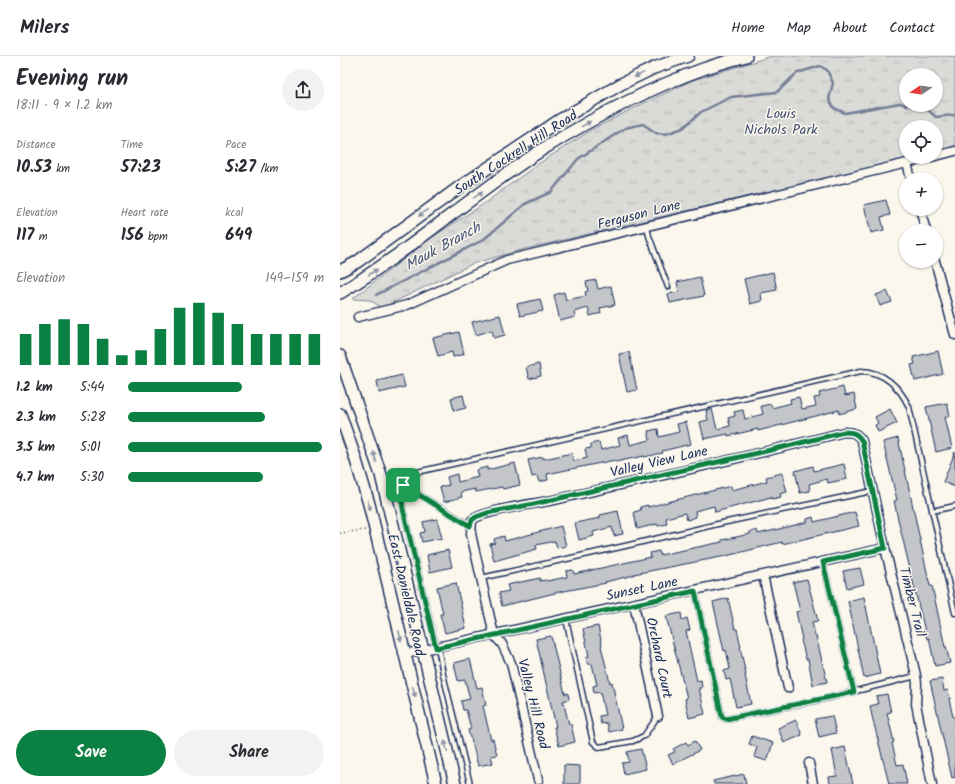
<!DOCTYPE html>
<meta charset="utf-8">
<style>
:root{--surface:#fff;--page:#f2f2f3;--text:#2b2b33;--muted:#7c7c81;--line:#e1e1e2;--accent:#0b8043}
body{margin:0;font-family:Kalam,sans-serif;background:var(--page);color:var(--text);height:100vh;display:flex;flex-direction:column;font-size:15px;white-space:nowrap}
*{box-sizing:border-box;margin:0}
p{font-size:13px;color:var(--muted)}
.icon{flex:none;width:22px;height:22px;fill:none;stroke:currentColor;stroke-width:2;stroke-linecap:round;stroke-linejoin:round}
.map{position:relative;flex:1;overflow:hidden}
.panel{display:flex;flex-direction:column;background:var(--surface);width:340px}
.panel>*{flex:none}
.needle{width:26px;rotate:257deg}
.buttons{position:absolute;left:559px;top:12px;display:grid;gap:8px}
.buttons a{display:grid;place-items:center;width:44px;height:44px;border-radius:50%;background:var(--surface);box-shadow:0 1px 3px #0004;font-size:20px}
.pin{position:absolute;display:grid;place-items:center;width:34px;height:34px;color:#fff;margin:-17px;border-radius:8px;box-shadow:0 2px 6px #0006}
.round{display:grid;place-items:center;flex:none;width:42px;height:42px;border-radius:21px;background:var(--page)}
.headline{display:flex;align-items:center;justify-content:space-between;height:68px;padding:0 16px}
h1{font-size:22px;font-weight:700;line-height:30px}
.metrics{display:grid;grid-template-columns:repeat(3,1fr);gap:6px;height:68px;padding:4px 16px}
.metrics div{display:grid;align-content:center}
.metrics b{font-size:17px;font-weight:700}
.metrics small{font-size:11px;font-weight:400}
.metrics p{font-size:11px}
.chart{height:112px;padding:8px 16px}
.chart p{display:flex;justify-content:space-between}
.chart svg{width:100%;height:72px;margin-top:4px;stroke:var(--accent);stroke-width:6}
.button{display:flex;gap:8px;margin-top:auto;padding:8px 16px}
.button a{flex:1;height:46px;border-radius:24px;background:var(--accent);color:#fff;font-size:16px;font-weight:700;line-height:46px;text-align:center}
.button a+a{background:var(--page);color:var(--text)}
ul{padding:0 16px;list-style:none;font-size:13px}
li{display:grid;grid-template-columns:64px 48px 1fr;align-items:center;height:30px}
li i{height:10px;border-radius:5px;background:var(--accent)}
header{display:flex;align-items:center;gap:24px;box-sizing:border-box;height:56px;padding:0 20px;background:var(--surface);border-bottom:1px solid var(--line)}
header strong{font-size:19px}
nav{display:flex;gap:22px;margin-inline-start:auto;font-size:14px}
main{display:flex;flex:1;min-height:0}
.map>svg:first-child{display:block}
</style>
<header>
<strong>Milers</strong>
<nav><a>Home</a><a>Map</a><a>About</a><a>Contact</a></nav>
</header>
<main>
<section class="panel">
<div class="headline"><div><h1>Evening run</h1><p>18:11 · 9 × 1.2 km</p></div><a class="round"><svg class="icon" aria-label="share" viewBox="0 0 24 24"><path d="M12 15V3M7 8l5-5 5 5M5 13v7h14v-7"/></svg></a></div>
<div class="metrics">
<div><p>Distance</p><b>10.53<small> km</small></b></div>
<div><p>Time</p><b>57:23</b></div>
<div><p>Pace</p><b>5:27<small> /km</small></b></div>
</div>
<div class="metrics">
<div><p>Elevation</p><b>117<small> m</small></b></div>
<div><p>Heart rate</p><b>156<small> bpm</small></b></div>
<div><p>kcal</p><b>649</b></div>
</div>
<div class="chart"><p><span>Elevation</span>149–159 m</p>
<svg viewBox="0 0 160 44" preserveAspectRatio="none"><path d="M5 44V25M15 44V19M25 44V16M35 44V19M45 44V28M55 44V38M65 44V35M75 44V22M85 44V9M95 44V6M105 44V12M115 44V19M125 44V25M135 44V25M145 44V25M155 44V25"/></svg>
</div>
<ul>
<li><b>1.2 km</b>5:44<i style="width:58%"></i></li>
<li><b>2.3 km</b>5:28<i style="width:70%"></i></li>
<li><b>3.5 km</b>5:01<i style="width:99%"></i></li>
<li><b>4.7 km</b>5:30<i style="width:69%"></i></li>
</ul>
<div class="button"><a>Save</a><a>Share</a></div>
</section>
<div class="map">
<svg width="615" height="728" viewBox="0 0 615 728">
<defs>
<pattern id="park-tufts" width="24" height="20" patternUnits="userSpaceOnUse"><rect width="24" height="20" fill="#dadad7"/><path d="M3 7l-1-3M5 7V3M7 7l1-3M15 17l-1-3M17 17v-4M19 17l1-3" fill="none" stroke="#babbbb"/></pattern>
</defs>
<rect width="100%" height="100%" fill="#fbf7ec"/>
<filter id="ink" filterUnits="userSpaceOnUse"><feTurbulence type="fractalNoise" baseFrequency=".025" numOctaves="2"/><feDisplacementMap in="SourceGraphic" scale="8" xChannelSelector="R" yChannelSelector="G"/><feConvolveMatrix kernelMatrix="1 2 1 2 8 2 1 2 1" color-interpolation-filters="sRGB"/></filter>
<g filter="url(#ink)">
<!-- park -->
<path fill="url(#park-tufts)" stroke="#7a849a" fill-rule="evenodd" d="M432,0H615V92L596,96V71H566V101H576L181,194L132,208L42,252L30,244L12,243L91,182L142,149L198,108L251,74L296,51L353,24ZM566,19H596V49H566Z"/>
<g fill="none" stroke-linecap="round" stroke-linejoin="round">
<!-- stream -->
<path stroke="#747e96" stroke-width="2.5" d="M567,49L588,54L596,61L615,59
M36,239L143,184L185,148L211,136L238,103L285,72L303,68L316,77L326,78L343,72L361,56L391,41L437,36L457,17L480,10L487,14L493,27L489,43L494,52L505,57L560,47L566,49"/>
</g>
<!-- building -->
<path fill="#c3c5c9" stroke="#1b2f5e" d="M546,144L550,159L541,161L544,174L531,177L524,149Z
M433,216L437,234L421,237L422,245L410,248L404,223Z
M360,221L364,240L330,247L328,238L339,236L337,226Z
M256,224L258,233L271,230L275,249L260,252L261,257L250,260L248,252L234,256L235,261L220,265L214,239L224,236L226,244L246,240L245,236L248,235L246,226Z
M547,235L552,246L540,250L536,239Z
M200,243L203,255L180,260L177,248Z
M160,259L165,279L154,282L152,274L136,279L132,266Z
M119,276L124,298L113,301L112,296L98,300L93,282Z
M598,295L603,318L575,325L571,309L575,308L573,301Z
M289,296L297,334L287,336L279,298Z
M199,308L201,320L189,323L186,311Z
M62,319L65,331L39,337L37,325Z
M503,331L505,340L514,338L517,353L499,358V354L418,375V373L388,380V378L364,383L360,366L368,364L366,355L372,353L377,373L390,370L388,362L395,360L394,356L403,354L405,363L423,358L421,350L431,348L432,352L451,347L450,343L459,341L462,353L476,350L474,342L480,341L479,337Z
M123,339L126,352L114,355L111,342Z
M607,347L610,360L605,361L612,392L596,396L586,351Z
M550,353L557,367L538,376L535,369L538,367L535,361Z
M346,366L351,388L322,395L323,397L304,401V400L275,406V404L207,418L208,424L199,426L197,420L192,421L188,404L203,401L204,403L232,397L234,405L247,402L245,393L251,392V388L259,386L261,394L280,389L278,382L288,379L290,389L310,384L308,375L318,373L319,381L339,376L337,368Z
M558,382L590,530H592L605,591L606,590L610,607L595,610L589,582L587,583L579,551L558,463L554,445L557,444L543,386Z
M615,396V431L603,426Z
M175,407L180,429L163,433L162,431L136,436L135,433L121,436L122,441L104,446L100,431L109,429L107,421L117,418L118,426L138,421L136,414L147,411V414Z
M504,408L507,423L488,427L487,423L469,428L470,435L460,437L455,415L473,410L474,415Z
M442,417L447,436L440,438L441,441L432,443L431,441L375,456L374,450L355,455L356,461L347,464L345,457L326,462L327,468L318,470L317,468L297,473L294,456L301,454L300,451L308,449V451L391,430L392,434L427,425L426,421Z
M278,455L283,478L274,480L272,471L253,476L254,480L239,484L235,467L260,462V459Z
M515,456L519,470L442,488V486L386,500L294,518V519L265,526L266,527L219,536L162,550L159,537L169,535L167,529L200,522V525L206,524L207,525L227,521L226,515L233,514L234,518L311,501L310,497L319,495L320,499L382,486V484L410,478V476L417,474L418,478L439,473L467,466V463L473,461L474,466Z
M97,463L102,482L82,486L80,477L85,476L83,466Z
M221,470L226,490L217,492L215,485L196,489L197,493L154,505L150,488L155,487L154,483L164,480L165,485Z
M108,494L112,511L90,516L87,499Z
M520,512L524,528L507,532L503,515Z
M467,523L478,565L472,566L475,580H476L487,626L473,629L468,603H466L461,584L462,583L456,556L460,555L453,526Z
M116,527L126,572L105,577L100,558H103L97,531Z
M524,541L540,618L524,622L508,545Z
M388,542L395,573H397L401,591H400L406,619H405L411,648L396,651L390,623L386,624L384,615L390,613L386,594L384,595L373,546Z
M341,557L342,564L347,562L350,574L346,575L357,625L361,624L362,632H359L365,658L349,662L345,643L347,642L326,560Z
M258,570L262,589L261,590L270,627L272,626L282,673L269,676L267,667L261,668L259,660L265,659L260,636L254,637L253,630L257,629L252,608H248L246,601L249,600L243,573Z
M211,580L225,638L228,637L229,643L223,645L229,668H231L235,686L219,690L214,671H216L196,583Z
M130,603L137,632L142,631L146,649L143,650L151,684L153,683L157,699L151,700L153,707L138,710L131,682H130L128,674L131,673L126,654H123L121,645L130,643L125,624L118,625L114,607Z
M602,623L604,635L608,634L610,643H609L613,661H615V721L612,722L590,625Z
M547,638L551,656L547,657L554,686L552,687L557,709L563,708L567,728H549L532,660L530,650L538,648L536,640Z
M492,660L496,677L479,681L475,663Z
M456,664L462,679L444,687L438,672Z
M412,680L433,687L427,705L414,701L417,691L409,688Z
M355,685L360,694L333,708L328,699L335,696L333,693L346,686L348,689Z
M505,691L513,728H490L489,721L497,720L492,694Z
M301,693L306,713L284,718L282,707L289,706L287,696Z
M224,709L240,710V728H224Z
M404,718L406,728H374L373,725Z"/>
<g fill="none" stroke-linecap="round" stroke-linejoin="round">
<defs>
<path id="service" d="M307,170L309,180L328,231
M63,429L131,470
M592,455L615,450
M483,506L514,636
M141,522L285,490L382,467L532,435
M355,535L382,661L386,663L488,642L576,620
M226,563L253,686L259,691L293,685L304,680L318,660
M96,591L63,453C62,438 61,427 73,417L521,315C543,315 560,331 569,351L615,557
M98,591L103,618L130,728"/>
<path id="minor" d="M596,100L615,95
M567,107L571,123
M580,153L586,175
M595,205L615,279
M18,261L67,249L167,204L592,101
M423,519L448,632
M294,548L318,660
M65,598L545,492
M469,707L473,728
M198,724L171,607L162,588L154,579L131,478L132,464C144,454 195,448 214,444C310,422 408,401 504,376C513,376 517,377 522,385L545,492L576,619L577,628L576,648L592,728"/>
<path id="secondary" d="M0,215L17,206L121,130L218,65L281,28L314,12L348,0
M0,237C71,194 133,138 203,93C253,62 307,33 363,13C377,8 392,4 406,0
M0,300L41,419L115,728
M0,358L15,401L29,448L96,728"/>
</defs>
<!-- service casing -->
<use href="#service" stroke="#1b2f5e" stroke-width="7"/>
<!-- minor casing -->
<use href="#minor" stroke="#1b2f5e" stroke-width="11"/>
<!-- secondary casing -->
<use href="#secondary" stroke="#1b2f5e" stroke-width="14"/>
<!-- path -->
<path stroke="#1b2f5e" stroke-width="1.5" stroke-dasharray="1 3" stroke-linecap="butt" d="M0,477L25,474"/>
<!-- service -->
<use href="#service" stroke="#fbf7ec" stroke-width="4"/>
<!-- minor -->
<use href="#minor" stroke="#fbf7ec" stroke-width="8"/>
<!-- secondary -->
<use href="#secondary" stroke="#fbf7ec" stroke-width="11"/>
</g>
<!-- one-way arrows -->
<defs><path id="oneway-solid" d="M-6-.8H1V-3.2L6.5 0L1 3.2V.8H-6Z"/></defs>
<g fill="#8b93a5">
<use href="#oneway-solid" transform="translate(299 19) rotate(154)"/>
<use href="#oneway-solid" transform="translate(246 68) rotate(-29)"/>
<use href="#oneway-solid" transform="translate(138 139) rotate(-35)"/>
<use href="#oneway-solid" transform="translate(83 157) rotate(144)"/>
<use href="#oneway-solid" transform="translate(33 216) rotate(-33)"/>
<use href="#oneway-solid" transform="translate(35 401) rotate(-107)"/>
<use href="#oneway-solid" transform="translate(29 449) rotate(75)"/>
<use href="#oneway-solid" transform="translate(60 580) rotate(77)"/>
<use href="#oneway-solid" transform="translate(74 636) rotate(76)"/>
<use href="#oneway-solid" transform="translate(106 690) rotate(-104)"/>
</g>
</g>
<g fill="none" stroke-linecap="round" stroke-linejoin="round" filter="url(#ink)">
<defs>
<path id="route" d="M504,376C513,376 517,377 522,385L545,492L483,506L514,636L386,663L382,661L355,535L96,592L63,453L62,443L63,429L130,470L132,464L136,461L147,457L194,448L448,390Z"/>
</defs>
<!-- route casing -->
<use href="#route" stroke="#fff" stroke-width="8"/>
<!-- route -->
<use href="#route" stroke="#0b8043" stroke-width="5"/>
</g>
<g text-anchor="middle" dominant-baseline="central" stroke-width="3" stroke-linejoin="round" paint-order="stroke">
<!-- park labels -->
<g font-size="14" fill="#415176" stroke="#fbf7ec">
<text x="441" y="58">Louis<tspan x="441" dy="16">Nichols Park</tspan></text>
</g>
<!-- street labels -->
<g font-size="14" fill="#1b2f5e" stroke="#fbf7ec">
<text transform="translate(176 97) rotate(-33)">South Cockrell Hill Road</text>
<text transform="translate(299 159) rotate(-14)">Ferguson Lane</text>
<text transform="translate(319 406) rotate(-13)">Valley View Lane</text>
<text transform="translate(302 533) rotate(-12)">Sunset Lane</text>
<text transform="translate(66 539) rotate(77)">East Danieldale Road</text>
<text transform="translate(572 546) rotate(76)">Timber Trail</text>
<text transform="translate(319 602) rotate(78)">Orchard Court</text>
<text transform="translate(193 648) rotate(76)">Valley Hill Road</text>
</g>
<!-- water labels -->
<g font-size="15" font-style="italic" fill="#47577a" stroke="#fbf7ec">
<text transform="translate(103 191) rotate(-29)">Mauk Branch</text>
</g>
</g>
</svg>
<div class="buttons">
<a><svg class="needle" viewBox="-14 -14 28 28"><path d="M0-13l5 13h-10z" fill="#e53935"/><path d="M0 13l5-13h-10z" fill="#7c7c81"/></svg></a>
<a><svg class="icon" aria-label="locate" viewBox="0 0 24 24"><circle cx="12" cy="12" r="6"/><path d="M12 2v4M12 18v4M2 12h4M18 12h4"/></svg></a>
<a>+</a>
<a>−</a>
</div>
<div class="pin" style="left:63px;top:429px;background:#1e9e55"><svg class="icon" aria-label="arrive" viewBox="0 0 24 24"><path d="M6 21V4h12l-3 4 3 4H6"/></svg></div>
</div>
</main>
